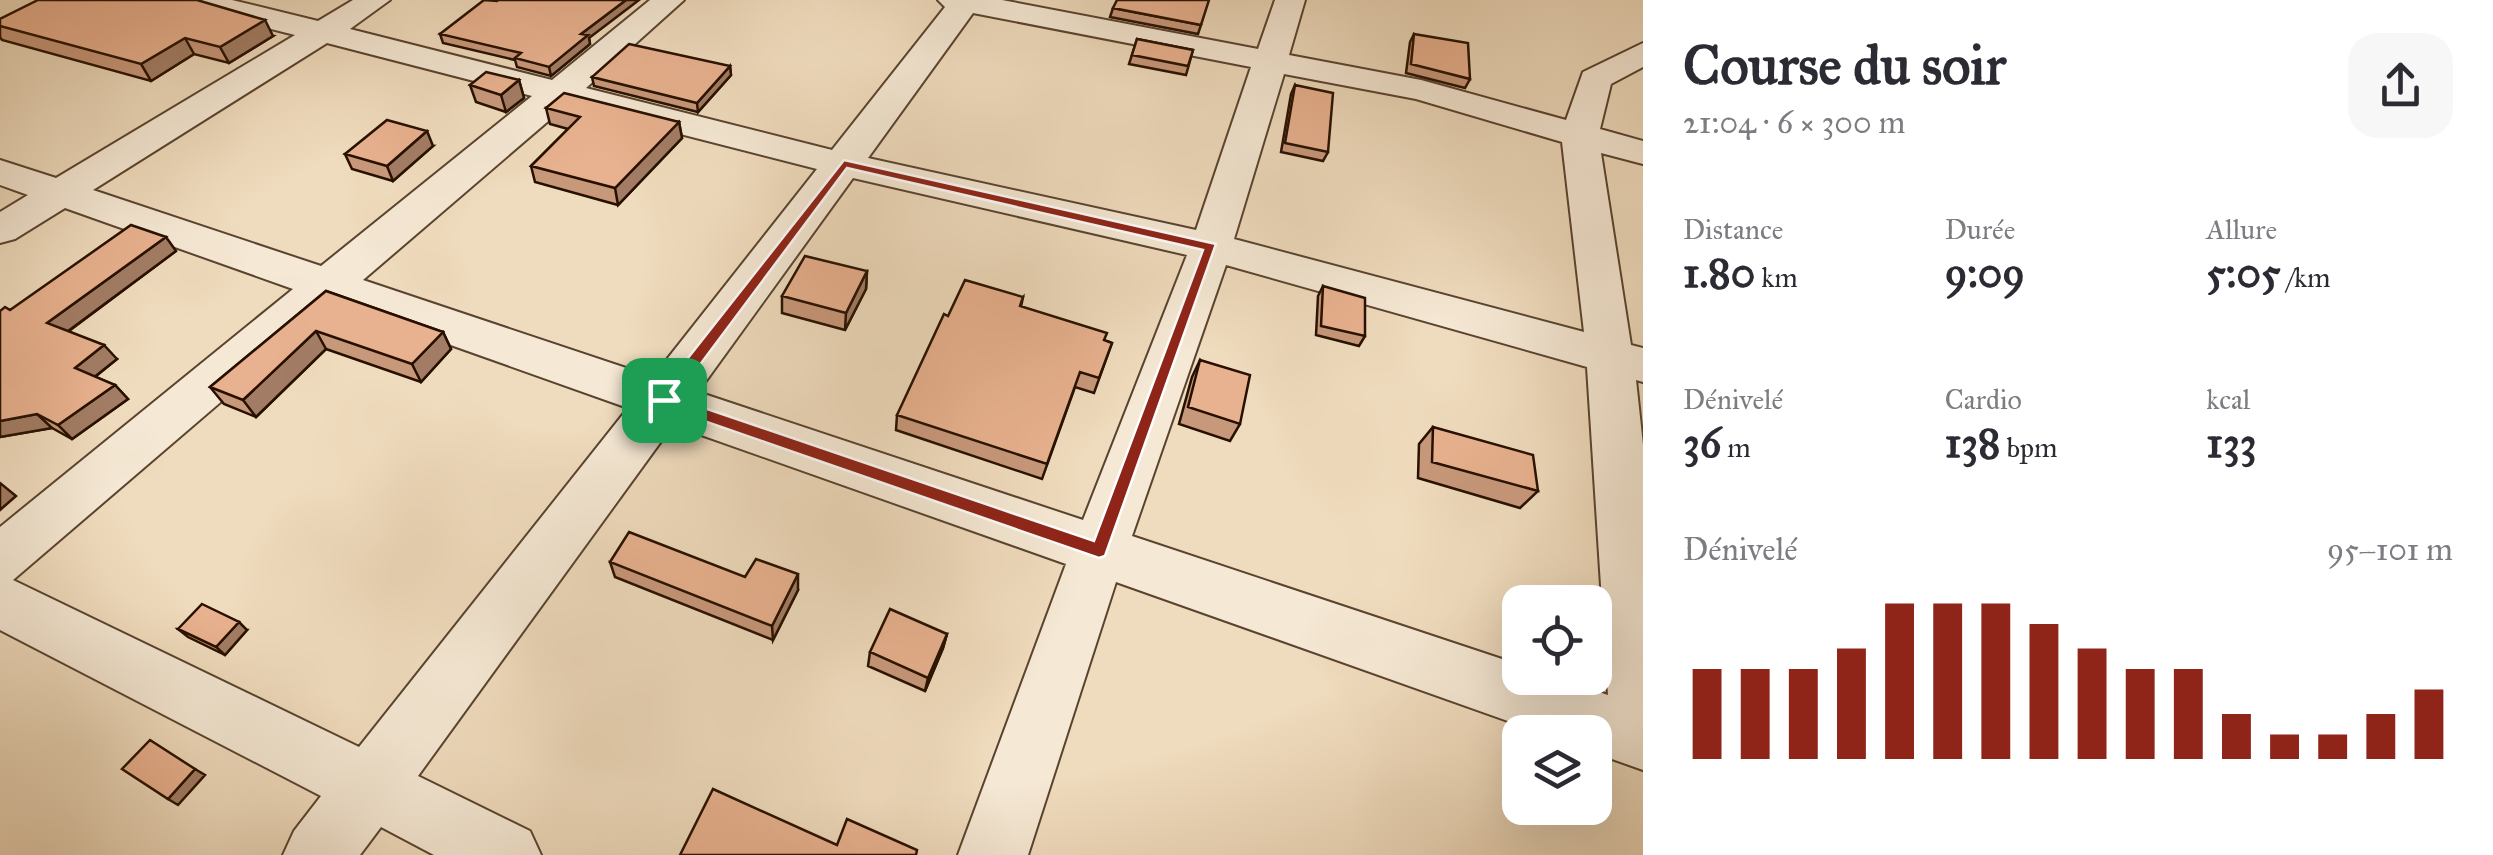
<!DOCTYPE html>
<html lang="fr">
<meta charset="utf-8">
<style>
:root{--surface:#fff;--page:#f7f7f7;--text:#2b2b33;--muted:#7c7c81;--accent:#8f2418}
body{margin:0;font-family:"IM FELL Great Primer",serif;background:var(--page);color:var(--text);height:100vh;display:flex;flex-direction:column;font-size:38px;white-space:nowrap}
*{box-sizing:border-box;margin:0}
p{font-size:32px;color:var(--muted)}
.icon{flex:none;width:55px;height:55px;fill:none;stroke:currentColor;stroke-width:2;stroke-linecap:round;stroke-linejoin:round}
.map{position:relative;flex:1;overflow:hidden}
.details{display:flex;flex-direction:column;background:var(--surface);width:850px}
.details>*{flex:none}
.fabs{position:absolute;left:1502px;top:585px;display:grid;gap:20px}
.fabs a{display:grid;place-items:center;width:110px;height:110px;border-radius:20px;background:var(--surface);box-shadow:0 10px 40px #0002;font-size:50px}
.pin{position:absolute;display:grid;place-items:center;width:85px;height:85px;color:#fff;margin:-42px;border-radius:20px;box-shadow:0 5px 15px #0006}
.round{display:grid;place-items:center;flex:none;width:105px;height:105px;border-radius:30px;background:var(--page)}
.summary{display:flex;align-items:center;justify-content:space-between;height:170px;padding:0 40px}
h1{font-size:55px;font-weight:700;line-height:75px}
.figures{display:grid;grid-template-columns:repeat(3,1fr);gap:15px;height:170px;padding:10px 40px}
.figures div{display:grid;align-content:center}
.figures b{font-size:42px;font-weight:700}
.figures small{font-size:28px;font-weight:400}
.figures p{font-size:28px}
.chart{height:280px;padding:20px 40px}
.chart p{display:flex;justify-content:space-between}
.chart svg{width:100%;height:180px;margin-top:10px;stroke:var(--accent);stroke-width:6}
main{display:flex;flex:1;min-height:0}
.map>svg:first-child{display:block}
</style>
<main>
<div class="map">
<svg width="1643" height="855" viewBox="0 0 1643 855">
<rect width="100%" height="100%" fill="#efdbbd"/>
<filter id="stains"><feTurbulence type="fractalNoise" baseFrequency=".002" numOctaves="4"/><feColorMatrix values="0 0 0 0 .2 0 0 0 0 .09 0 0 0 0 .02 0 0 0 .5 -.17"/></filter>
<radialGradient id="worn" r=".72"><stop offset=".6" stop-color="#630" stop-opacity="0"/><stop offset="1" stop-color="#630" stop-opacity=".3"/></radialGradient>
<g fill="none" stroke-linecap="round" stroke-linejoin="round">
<defs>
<path id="minor" d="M180,0H232L318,21L353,0H390L350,29L552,80L650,0H684L586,88L832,150L945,7L938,0H1002L1258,49L1275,0H1305L1289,55L1421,80L1566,120L1583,72L1643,43V67L1611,84L1600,129L1643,141V164L1601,153L1631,345L1643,348V382L1636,380L1643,445V770L1595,753V732H1539L1116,582L1028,855H958L1066,564L673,425L418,776L530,831L541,855H434L381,827L360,855H283L294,831L321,796L0,630V527L293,289L65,208L15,239L0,243V212L28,195L0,185V160L56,178L295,35L184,7ZM973,13L1251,67L1196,230L868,158ZM327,43L532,96L321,266L93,190ZM1284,74L1416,99L1562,142L1584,332L1234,239ZM567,105L817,169L653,377L363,280ZM853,178L1187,255L1083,520L698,392ZM1226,265L1587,367L1608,695L1556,678H1520V665L1132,536ZM335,304L628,408L359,747L13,580Z"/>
</defs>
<!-- minor casing -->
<use href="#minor" stroke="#59432f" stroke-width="4"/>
<!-- minor -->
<use href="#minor" fill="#f5e8d4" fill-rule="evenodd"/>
</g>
<!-- wall -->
<path fill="#c8987b" stroke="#271000" stroke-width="2.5" d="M1113,8L1201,25L1198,34L1110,17Z
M0,19L273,36L229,63L194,54L151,81L2,40L0,37Z
M440,34L589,38L590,44L551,76L517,67L515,60L443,43Z
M1414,34L1470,79L1465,88L1406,73L1410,42Z
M1137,39L1193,50L1186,75L1129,64Z
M730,66L731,75L698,112L594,86L592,77Z
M519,80L524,98L506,112L476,102L470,85Z
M1295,85L1328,152L1323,161L1281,152L1291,94Z
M546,108L679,122L682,138L618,205L535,182L531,166L568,129L550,124Z
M433,146L393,181L352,169L345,154Z
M176,251L69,331L117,359L95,377L115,385L128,399L72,439L52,428L0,437L10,310Z
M867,271L866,289L845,330L782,313V296Z
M1323,286L1365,336L1359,346L1316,335L1318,296Z
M326,291L443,332L451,349L421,382L326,349L256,417L224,404L210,387Z
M1023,297L1021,307L1112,343L1094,393L1075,387L1042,479L896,430L897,415Z
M1200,360L1240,424L1230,441L1179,424L1192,377Z
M1433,427L1538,491L1520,508L1418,478L1419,444Z
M610,562L745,577L798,590L773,640L615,577Z
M178,629L247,630L225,655L188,637Z
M947,634L943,648L925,691L868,666L870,652Z"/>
<!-- shaded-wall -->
<path fill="#a27c64" stroke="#271000" stroke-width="2.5" d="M626,0H639L589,38L590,44L551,76L549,67L581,34Z
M265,20L273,36L229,63L220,47Z
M185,38L194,54L151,81L141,64Z
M730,66L731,75L698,112L697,103Z
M519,80L524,98L506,112L501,95Z
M679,122L682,138L618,205L615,188Z
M427,131L433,146L393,181L387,166Z
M166,237L176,251L60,337L47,323Z
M867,271L866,289L845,330L846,313Z
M316,331L326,349L256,417L243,400Z
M443,332L451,349L421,382L412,364Z
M104,345L117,359L88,382L75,368Z
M115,385L128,399L72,439L58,425Z
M37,414L52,428L0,437V421Z
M0,483L16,496L0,510Z
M798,574V590L773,640L772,626Z
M239,622L247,630L225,655L216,647Z
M947,634L943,648L925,691L928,678Z
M195,769L205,775L178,805L168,799Z"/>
<!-- building -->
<path fill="#e8b18f" stroke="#271000" stroke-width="2.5" d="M38,0H197L265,20L220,47L185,38L141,64L0,26V19Z
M484,0L497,1L498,0H626L581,34L588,35L549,67L515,58L521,53L440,34Z
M1117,0H1209L1201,25L1113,8Z
M1414,34L1468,43L1470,79L1411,64Z
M1137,39L1193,50L1188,66L1132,55Z
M629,44L730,66L697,103L592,77Z
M486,72L519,80L501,95L470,85Z
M1295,85L1333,93L1328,152L1285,143Z
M564,93L679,122L615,188L531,166L580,117L546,108Z
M387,120L427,131L387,166L345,154Z
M131,225L166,237L47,323L104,345L75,368L115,385L58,425L37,414L0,421V311L5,307L10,310Z
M805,256L867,271L846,313L782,296Z
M965,280L1023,297L1020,306L1107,333L1104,340L1112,343L1099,378L1080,372L1047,464L897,415L944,314L948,316Z
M1323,286L1365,298V336L1321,326Z
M326,291L443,332L412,364L316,331L243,400L210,387Z
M1200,360L1250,375L1240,424L1188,407Z
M1433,427L1533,455L1538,491L1432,462Z
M629,532L745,577L756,559L798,574L772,626L610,562Z
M202,604L239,622L216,647L178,629Z
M890,609L947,634L928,678L870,652Z
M150,740L195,769L168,799L122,769Z
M713,789L837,845L847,819L917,850L916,855H680Z"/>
<!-- route -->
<path fill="#8f2418" stroke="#fff" stroke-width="2.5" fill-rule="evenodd" d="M844,160L1216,244L1105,556L1099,558L658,405V396ZM847,168L1203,250L1094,541L675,398Z"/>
<rect width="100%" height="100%" filter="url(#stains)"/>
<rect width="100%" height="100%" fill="url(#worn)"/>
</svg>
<div class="fabs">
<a><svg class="icon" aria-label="locate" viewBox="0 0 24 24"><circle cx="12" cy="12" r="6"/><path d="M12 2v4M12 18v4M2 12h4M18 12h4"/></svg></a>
<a><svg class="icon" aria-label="layers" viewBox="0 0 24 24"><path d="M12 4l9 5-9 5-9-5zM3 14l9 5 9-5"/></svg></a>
</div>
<div class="pin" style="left:664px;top:400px;background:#1e9e55"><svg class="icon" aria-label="arrive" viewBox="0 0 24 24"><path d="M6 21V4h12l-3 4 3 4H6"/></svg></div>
</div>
<section class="details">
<div class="summary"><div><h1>Course du soir</h1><p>21:04 · 6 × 300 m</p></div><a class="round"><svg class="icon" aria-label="share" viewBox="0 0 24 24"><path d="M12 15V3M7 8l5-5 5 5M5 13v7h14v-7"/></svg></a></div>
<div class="figures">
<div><p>Distance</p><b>1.80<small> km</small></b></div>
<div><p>Durée</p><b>9:09</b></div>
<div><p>Allure</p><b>5:05<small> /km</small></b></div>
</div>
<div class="figures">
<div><p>Dénivelé</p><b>36<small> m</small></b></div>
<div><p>Cardio</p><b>138<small> bpm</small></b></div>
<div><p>kcal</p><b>133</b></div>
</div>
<div class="chart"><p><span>Dénivelé</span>95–101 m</p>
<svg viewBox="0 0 160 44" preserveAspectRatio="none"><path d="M5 44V22M15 44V22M25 44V22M35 44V17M45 44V6M55 44V6M65 44V6M75 44V11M85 44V17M95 44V22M105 44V22M115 44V33M125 44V38M135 44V38M145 44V33M155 44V27"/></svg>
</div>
</section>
</main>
